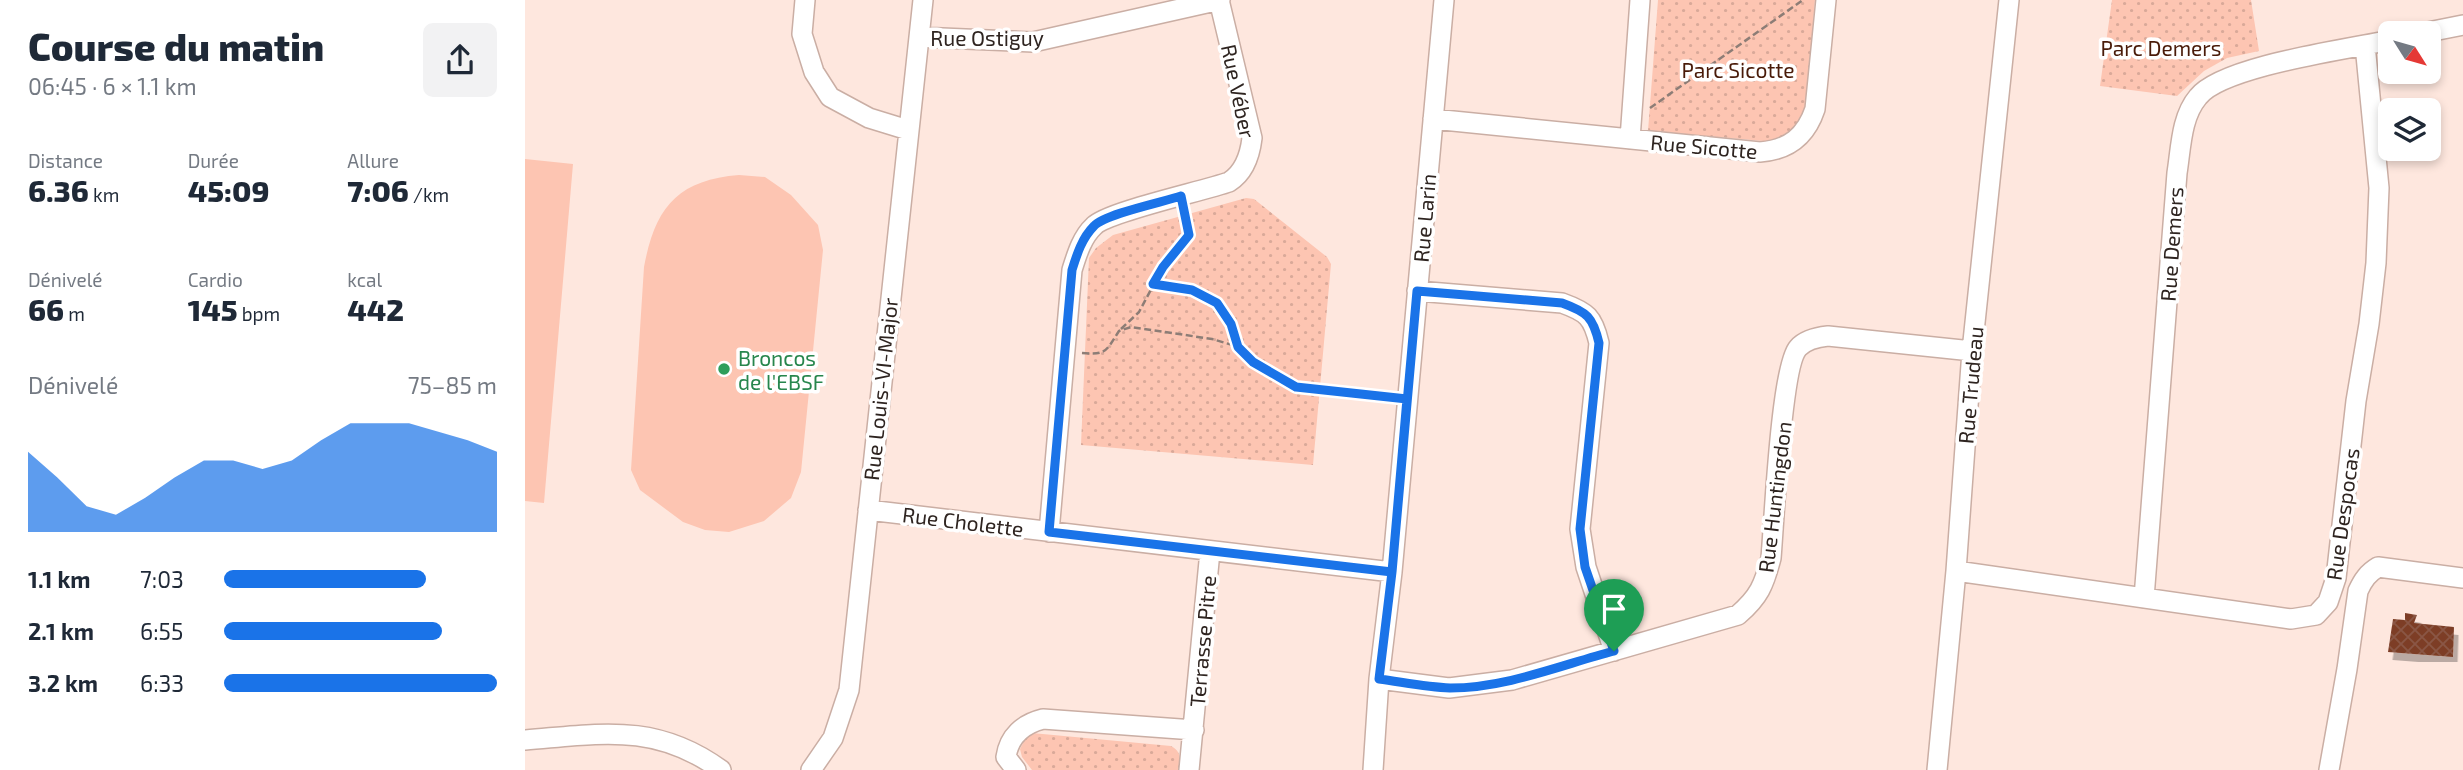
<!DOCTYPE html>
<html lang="fr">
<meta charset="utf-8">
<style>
:root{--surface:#fff;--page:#f2f2f3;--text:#1f2937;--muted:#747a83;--accent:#1a73e8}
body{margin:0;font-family:"Exo 2",sans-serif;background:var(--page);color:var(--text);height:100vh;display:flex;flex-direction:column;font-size:26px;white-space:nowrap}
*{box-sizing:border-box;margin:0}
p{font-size:23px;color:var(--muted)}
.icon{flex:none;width:38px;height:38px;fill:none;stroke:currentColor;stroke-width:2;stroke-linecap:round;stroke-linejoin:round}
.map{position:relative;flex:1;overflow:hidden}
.side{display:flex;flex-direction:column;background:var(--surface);width:525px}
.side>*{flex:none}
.needle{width:46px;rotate:127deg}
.fabs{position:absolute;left:1853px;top:21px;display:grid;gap:14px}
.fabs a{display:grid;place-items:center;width:63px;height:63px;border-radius:10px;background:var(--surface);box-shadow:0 4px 10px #0003;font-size:35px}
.pin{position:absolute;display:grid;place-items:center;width:60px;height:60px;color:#fff;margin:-72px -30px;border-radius:50% 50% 50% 0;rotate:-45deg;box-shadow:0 0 7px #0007}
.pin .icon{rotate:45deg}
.round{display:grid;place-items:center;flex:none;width:74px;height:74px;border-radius:10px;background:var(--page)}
.headline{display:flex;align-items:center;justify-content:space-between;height:119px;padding:0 28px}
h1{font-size:38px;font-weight:800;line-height:52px}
.stats{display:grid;grid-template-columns:repeat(3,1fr);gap:10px;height:119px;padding:7px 28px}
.stats div{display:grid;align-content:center}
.stats b{font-size:30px;font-weight:800}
.stats small{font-size:19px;font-weight:400}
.stats p{font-size:19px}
.chart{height:196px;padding:14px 28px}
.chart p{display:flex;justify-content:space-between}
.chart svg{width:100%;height:126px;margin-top:7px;fill:var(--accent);opacity:.7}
ul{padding:0 28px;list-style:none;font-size:23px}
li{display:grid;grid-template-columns:112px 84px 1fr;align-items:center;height:52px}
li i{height:18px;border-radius:9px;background:var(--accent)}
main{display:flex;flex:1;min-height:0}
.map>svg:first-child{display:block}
</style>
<main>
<section class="side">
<div class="headline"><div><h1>Course du matin</h1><p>06:45 · 6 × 1.1 km</p></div><a class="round"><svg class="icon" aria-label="share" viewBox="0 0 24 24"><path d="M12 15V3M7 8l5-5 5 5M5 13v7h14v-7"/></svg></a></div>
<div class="stats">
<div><p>Distance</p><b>6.36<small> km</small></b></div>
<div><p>Durée</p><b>45:09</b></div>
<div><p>Allure</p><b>7:06<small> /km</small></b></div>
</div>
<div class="stats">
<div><p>Dénivelé</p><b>66<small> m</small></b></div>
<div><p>Cardio</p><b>145<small> bpm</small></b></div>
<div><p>kcal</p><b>442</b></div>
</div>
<div class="chart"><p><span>Dénivelé</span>75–85 m</p>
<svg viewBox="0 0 160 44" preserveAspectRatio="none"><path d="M0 44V16L10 25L20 35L30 38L40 32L50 25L60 19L70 19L80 22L90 19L100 12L110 6L120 6L130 6L140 9L150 12L160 16V44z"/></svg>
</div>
<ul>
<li><b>1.1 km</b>7:03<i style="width:74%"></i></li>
<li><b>2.1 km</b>6:55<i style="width:80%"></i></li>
<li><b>3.2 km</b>6:33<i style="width:100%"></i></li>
</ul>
</section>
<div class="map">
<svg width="1938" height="770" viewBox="0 0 1938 770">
<defs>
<pattern id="park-dots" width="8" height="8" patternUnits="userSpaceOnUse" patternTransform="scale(1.75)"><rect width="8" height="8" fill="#fdc5b2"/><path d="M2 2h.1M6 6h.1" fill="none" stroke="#d9a999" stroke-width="1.8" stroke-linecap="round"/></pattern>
<pattern id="building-cross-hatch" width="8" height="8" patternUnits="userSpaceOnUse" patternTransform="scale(1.75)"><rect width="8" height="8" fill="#7d3e27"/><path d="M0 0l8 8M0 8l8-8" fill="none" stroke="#8a5745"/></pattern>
<filter id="shadow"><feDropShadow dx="4.5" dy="8" stdDeviation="0" flood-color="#0004"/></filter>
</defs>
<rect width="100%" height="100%" fill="#fee7de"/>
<!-- grass -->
<path fill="#fdc5b2" d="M0,159L48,164L19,503L0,501Z
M214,175L240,177L266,195L293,225L298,250L276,472L266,498L239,521L204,532L180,530L158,522L115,490L106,470L119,267C130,208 152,180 214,175Z"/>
<!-- park -->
<path fill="url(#park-dots)" d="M1133,0H1290L1280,115L1268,131L1250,142L1123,131Z
M1587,0H1726L1734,51L1702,58L1679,71L1652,96L1575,86Z
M721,198L729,199L802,257L806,264L788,465L556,445L564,258L571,248L588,235Z
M507,733L646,746C657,752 655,759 654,770H507L497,757L495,749L501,737Z"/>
<!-- building -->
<path fill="url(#building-cross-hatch)" filter="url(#shadow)" d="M1880,613L1892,615L1889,623L1929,627L1928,657L1863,652L1868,619L1880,620Z"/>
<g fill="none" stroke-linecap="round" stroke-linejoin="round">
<defs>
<path id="minor" d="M280,0L277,34L289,72L305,97L344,118L383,130
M1898,33L1938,25
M394,37L508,42L695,0
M908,119L1235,152C1264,150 1281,136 1290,109L1301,0
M1105,139L1115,0
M892,291L1037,303C1062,312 1068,317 1074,343L1055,529L1061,567L1089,651
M343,510L867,572
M524,532L547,270C552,254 557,237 569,226C582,212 679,191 704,182C720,172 725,155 727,138L694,0
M1431,571L1766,619L1791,615L1803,602L1811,578L1831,401L1844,324L1851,263L1854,188L1840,45
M1619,598L1652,173C1656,148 1656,117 1673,97C1697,66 1824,49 1866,40
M854,679L924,688L987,680L1213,615C1234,597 1239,585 1246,558C1249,524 1256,367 1273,348C1281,339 1293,337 1303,336L1447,351
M0,740C75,734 130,722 196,770
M286,770L308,738L324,690L398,0
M491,770L481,757C484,736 498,724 518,719L669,730
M664,770L685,551
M848,770L854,679L867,572L919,0
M1412,770L1431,571L1447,351L1484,0
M1804,770L1822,669L1833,591C1838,580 1843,573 1853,567L1938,578"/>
</defs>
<!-- minor casing -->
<use href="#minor" stroke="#caaea4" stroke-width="22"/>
<!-- path -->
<path stroke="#8d7d76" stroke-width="2.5" stroke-dasharray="7 3.5" stroke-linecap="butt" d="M1125,108L1278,0
M629,285C641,288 655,287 667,290C695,298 705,322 714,347
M596,329L614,312L638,267L664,235L659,212
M557,353C582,355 581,351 594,331L606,327L687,339L714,347L728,362L771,387L865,397"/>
<!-- minor -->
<use href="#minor" stroke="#fff" stroke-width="19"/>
</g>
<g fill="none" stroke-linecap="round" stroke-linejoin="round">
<defs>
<path id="route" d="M1089,651C1036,665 981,688 925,688C901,687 877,682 854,679L867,572L882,399L771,387L728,362L713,347L706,324L692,303L667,290L628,284L638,267L664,235L656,196C638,202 580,214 569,226C557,238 552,254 547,270L524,532L867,572L892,291L1037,303C1062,312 1068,317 1074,343L1055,529L1060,567L1089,651"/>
</defs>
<!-- route casing -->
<use href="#route" stroke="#fff" stroke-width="14"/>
<!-- route -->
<use href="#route" stroke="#1a73e8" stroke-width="9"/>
</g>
<!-- markers -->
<circle fill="#2e9e5b" stroke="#fff" stroke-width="2.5" cx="199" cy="369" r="7"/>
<g text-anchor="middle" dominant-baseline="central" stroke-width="7" stroke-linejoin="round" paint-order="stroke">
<!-- street labels -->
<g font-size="21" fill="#2e2420" stroke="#fff">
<text x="462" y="37">Rue Ostiguy</text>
<text transform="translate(714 91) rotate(78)">Rue Véber</text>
<text transform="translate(1179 146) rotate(5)">Rue Sicotte</text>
<text transform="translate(899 218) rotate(-85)">Rue Larin</text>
<text transform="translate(1646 244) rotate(-86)">Rue Demers</text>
<text transform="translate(1445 385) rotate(-85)">Rue Trudeau</text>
<text transform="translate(355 389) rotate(-84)">Rue Louis-VI-Major</text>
<text transform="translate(1249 497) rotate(-83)">Rue Huntingdon</text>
<text transform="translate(1817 514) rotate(-82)">Rue Despocas</text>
<text transform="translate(438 521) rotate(7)">Rue Cholette</text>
<text transform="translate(677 641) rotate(-85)">Terrasse Pitre</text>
</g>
<!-- park labels -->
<g font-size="21" fill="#491b09" stroke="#fff">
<text x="1636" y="47">Parc Demers</text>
<text x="1213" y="69">Parc Sicotte</text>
</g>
<!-- leisure labels -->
<g font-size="21" fill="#27864d" stroke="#fff" text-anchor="start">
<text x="213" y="357">Broncos<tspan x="213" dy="24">de l'EBSF</tspan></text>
</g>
</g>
</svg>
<div class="fabs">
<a><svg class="needle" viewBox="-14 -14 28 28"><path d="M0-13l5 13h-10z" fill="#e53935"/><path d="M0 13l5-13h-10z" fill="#747a83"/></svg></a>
<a><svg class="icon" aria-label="layers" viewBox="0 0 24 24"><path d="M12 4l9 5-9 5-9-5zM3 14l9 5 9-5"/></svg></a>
</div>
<div class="pin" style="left:1089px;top:651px;background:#1e9e55"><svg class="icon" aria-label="arrive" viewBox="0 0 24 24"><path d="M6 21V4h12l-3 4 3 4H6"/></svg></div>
</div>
</main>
